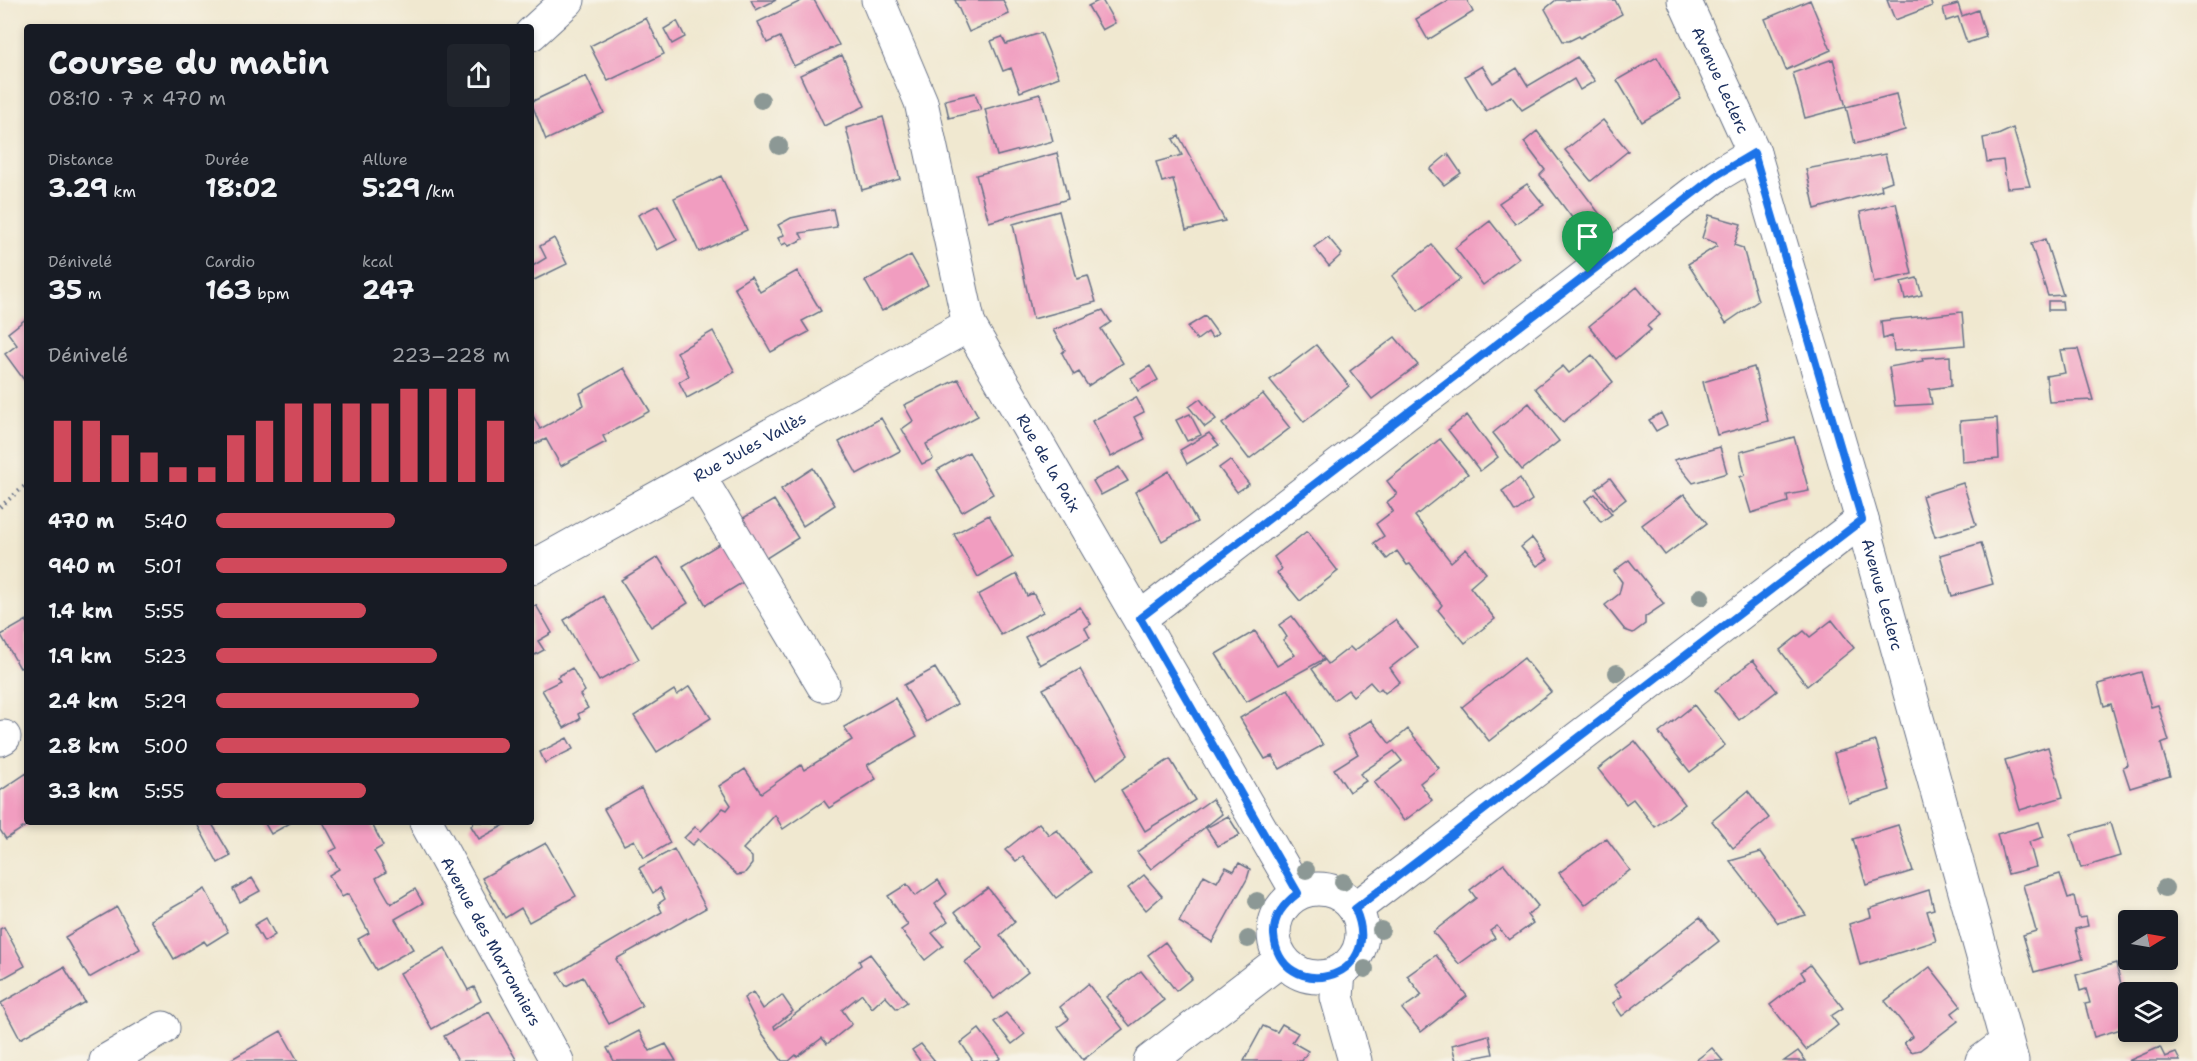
<!DOCTYPE html>
<html lang="fr">
<meta charset="utf-8">
<style>
:root{--surface:#171b24;--page:#20242c;--text:#f1f3f6;--muted:#9ea1a6;--accent:#d1495b}
body{margin:0;font-family:"Shantell Sans",sans-serif;background:var(--page);color:var(--text);height:100vh;display:flex;flex-direction:column;font-size:22px;white-space:nowrap}
*{box-sizing:border-box;margin:0}
p{font-size:20px;color:var(--muted)}
.icon{flex:none;width:33px;height:33px;fill:none;stroke:currentColor;stroke-width:2;stroke-linecap:round;stroke-linejoin:round}
.map{position:relative;flex:1;overflow:hidden}
.drawer{position:absolute;left:24px;top:24px;width:510px;height:801px;display:flex;flex-direction:column;background:var(--surface);border-radius:6px;box-shadow:0 3px 9px #0003}
.drawer>*{flex:none}
.needle{width:39px;rotate:79deg}
.fabs{position:absolute;left:2118px;top:910px;display:grid;gap:12px}
.fabs a{display:grid;place-items:center;width:60px;height:60px;border-radius:6px;background:var(--surface);box-shadow:0 3px 9px #0003;font-size:30px}
.pin{position:absolute;display:grid;place-items:center;width:51px;height:51px;color:#fff;margin:-62px -26px;border-radius:50% 50% 50% 0;rotate:-45deg;box-shadow:0 0 6px #0007}
.pin .icon{rotate:45deg}
.round{display:grid;place-items:center;flex:none;width:63px;height:63px;border-radius:6px;background:var(--page)}
.overview{display:flex;align-items:center;justify-content:space-between;height:102px;padding:0 24px}
h1{font-size:33px;font-weight:700;line-height:45px}
.metrics{display:grid;grid-template-columns:repeat(3,1fr);gap:9px;height:102px;padding:6px 24px}
.metrics div{display:grid;align-content:center}
.metrics b{font-size:26px;font-weight:700}
.metrics small{font-size:16px;font-weight:400}
.metrics p{font-size:16px}
.chart{height:168px;padding:12px 24px}
.chart p{display:flex;justify-content:space-between}
.chart svg{width:100%;height:108px;margin-top:6px;stroke:var(--accent);stroke-width:6}
ul{padding:0 24px;list-style:none;font-size:20px}
li{display:grid;grid-template-columns:96px 72px 1fr;align-items:center;height:45px}
li i{height:15px;border-radius:8px;background:var(--accent)}
.map>svg:first-child{display:block}
</style>
<div class="map">
<svg width="2197" height="1061" viewBox="0 0 2197 1061">
<rect width="100%" height="100%" fill="#f7f3e8"/>
<filter id="ink" filterUnits="userSpaceOnUse"><feTurbulence type="fractalNoise" baseFrequency=".0167" numOctaves="2"/><feDisplacementMap in="SourceGraphic" scale="12" xChannelSelector="R" yChannelSelector="G"/><feConvolveMatrix kernelMatrix="1 2 1 2 8 2 1 2 1" color-interpolation-filters="sRGB"/></filter>
<filter id="wash" filterUnits="userSpaceOnUse"><feTurbulence type="fractalNoise" baseFrequency=".008" numOctaves="4" result="noise"/><feDisplacementMap in="SourceGraphic" scale="24" xChannelSelector="R" yChannelSelector="G"/><feGaussianBlur stdDeviation="1.35" result="paint"/><feColorMatrix in="noise" values="0 0 0 0 0 0 0 0 0 0 0 0 0 0 0 0 0 1.4 0 .05"/><feComposite in="paint" operator="in"/></filter>
<g filter="url(#wash)">
<rect width="100%" height="100%" fill="#f0e8d0"/>
<g id="blocks">
<!-- building -->
<path fill="#f19dc0" d="M751,0H776L756,10Z
M803,0H814L839,45L794,66L780,37L767,43L758,22Z
M955,0H1003L1009,14L969,32Z
M1100,0H1102L1115,23L1102,30L1088,6Z
M1449,0H1467L1473,12L1428,40L1416,19Z
M1556,0H1615L1622,14L1580,38L1579,36L1569,41H1563L1545,9Z
M1810,0L1831,50L1786,70L1765,19Z
M1887,0H1930L1932,6L1895,20Z
M1958,4L1962,16L1978,10L1986,37L1967,43L1958,17L1946,21L1943,8Z
M646,18L664,54L608,81L590,46Z
M677,21L685,37L672,44L664,29Z
M1041,33L1059,77L1020,92L1011,68L1003,71L991,41L1002,37L1006,44Z
M842,55L865,106L824,126L800,75Z
M1577,57L1595,81L1580,90L1574,79L1522,110L1511,96L1486,111L1465,76L1482,66L1493,83L1517,68L1528,86Z
M1657,57L1681,99L1642,122L1617,80Z
M1833,59L1846,107L1805,118L1793,73Z
M586,76L604,113L546,140L531,102Z
M975,93L981,110L949,118L945,100Z
M1040,94L1053,141L997,156L985,109Z
M1896,94L1905,130L1855,144L1846,107Z
M883,117L900,179L862,190L846,128Z
M1603,120L1628,151L1591,181L1565,150Z
M2013,128L2030,186L2007,188L2003,160L1987,162L1983,138L1998,135Z
M1537,131L1605,221L1580,240L1567,223L1573,219L1540,175L1545,170L1524,142Z
M1179,136L1199,173L1225,221L1186,230L1173,179L1162,182L1156,162L1182,155L1173,139Z
M1057,153L1068,199L989,222L976,175Z
M1448,154L1461,173L1444,185L1430,169Z
M1885,154L1892,181L1881,185L1882,190L1815,209L1806,169Z
M721,176L747,230L699,252L674,198Z
M1527,184L1544,205L1515,224L1499,203Z
M1896,203L1912,274L1874,283L1860,212Z
M658,205L677,240L657,250L638,215Z
M833,209L837,227L800,233L803,239L789,246L786,243L782,245L778,238L784,235L778,225L791,218Z
M1059,211L1077,279L1088,276L1096,302L1033,319L1013,224Z
M1709,215L1741,224L1734,245L1743,248L1758,301L1726,323L1688,264L1717,246L1716,243L1702,238Z
M1490,221L1519,258L1483,285L1455,248Z
M1328,237L1342,254L1329,266L1314,247Z
M554,238L567,264L532,281L531,267L546,258L540,246Z
M2045,239L2063,295L2048,296L2031,244Z
M1432,245L1460,279L1418,311L1392,276Z
M911,255L928,285L882,311L865,281Z
M797,271L821,311L802,321L809,332L771,352L734,287L751,276L760,292Z
M1917,278L1922,295L1905,299L1901,282Z
M1637,287L1660,315L1647,326L1651,330L1616,359L1589,326Z
M2048,301H2062L2063,310H2048Z
M1103,310L1111,322L1101,329L1123,363L1088,386L1079,372L1074,375L1062,353L1065,350L1053,330Z
M1962,312L1965,345L1894,351L1892,336L1883,339L1881,321Z
M1205,316L1218,334L1212,338L1208,332L1197,340L1187,327Z
M27,318V384L5,354L17,345L8,333Z
M713,331L735,372L687,398L679,382L689,376L677,352Z
M1395,337L1418,365L1372,399L1350,371Z
M1316,345L1349,386L1304,422L1270,380Z
M2078,349L2093,400L2049,402L2046,376L2065,373L2060,350Z
M1592,355L1613,382L1563,422L1535,388L1563,366L1569,373Z
M1950,356L1951,386L1929,389L1932,404L1895,406L1889,367L1923,361L1922,358Z
M1150,366L1158,380L1138,391L1131,378Z
M1754,367L1768,421L1717,435L1703,382Z
M624,368L650,411L603,436L606,442L561,466L546,439L531,446V412L540,429L584,405L580,393Z
M958,379L978,416L926,444L933,459L922,464L902,429L913,421L904,405Z
M1263,394L1290,428L1249,459L1222,424Z
M1136,397L1144,412L1134,417L1145,439L1111,457L1092,421Z
M1200,399L1216,419L1205,427L1189,407Z
M1529,403L1559,441L1522,470L1493,433Z
M1661,413L1667,425L1656,431L1649,420Z
M1190,414L1201,435L1187,441L1176,420Z
M1467,415L1498,457L1480,471L1448,430Z
M881,418L900,451L857,474L839,442Z
M1997,418L1999,459L1962,462L1960,421Z
M1209,433L1219,445L1187,464L1180,450Z
M1794,437L1809,491L1787,495L1788,502L1751,513L1740,477L1745,475L1740,452Z
M1440,439L1468,474L1415,516L1451,562L1466,549L1486,573L1470,587L1495,619L1465,643L1438,610L1442,605L1410,564L1407,565L1397,551L1387,559L1374,543L1384,536L1376,524L1393,511L1387,502L1397,494L1387,481Z
M1720,447L1727,473L1693,483L1674,460Z
M969,452L993,494L962,512L937,470Z
M1230,460L1249,484L1237,492L1219,468Z
M1119,467L1128,481L1101,495L1093,481Z
M813,468L835,505L803,526L781,489Z
M1169,471L1197,522L1162,541L1135,492Z
M1520,478L1532,500L1515,512L1502,491Z
M1610,478L1626,499L1612,510L1596,489Z
M1963,483L1976,525L1935,537L1922,496Z
M1595,494L1612,514L1601,522L1585,501Z
M1684,494L1707,523L1665,555L1642,525Z
M774,500L798,538L757,564L733,524Z
M989,515L1013,557L978,577L954,534Z
M1307,531L1338,571L1300,601L1277,573L1282,569L1274,557Z
M1532,538L1548,559L1537,566L1521,547Z
M721,543L745,581L706,605L683,566Z
M1981,543L1993,584L1952,596L1940,555Z
M658,557L688,603L651,627L621,580Z
M1629,560L1664,604L1645,617V624L1633,633L1625,630L1605,605L1619,594L1622,582L1614,571Z
M1017,574L1027,596L1033,593L1043,612L1001,635L978,595Z
M603,596L639,659L599,681L564,620Z
M536,605L552,633L538,641L544,650L531,657V608Z
M1080,607L1091,624L1085,628L1090,638L1040,665L1025,637Z
M1292,616L1324,659L1246,702L1216,654L1255,631L1277,666L1295,655L1283,640L1287,637L1279,625Z
M27,620V665L20,668L1,635Z
M1395,620L1417,647L1390,668L1400,682L1385,693L1381,688L1378,691L1370,682L1353,696L1348,690L1334,700L1312,669L1325,660L1328,664L1350,647L1354,651Z
M1832,620L1854,648L1807,686L1780,650L1804,631L1810,637Z
M1524,658L1551,692L1489,741L1462,707Z
M1753,660L1777,691L1739,720L1715,690Z
M572,668L585,691L580,695L588,708L578,714L580,719L564,728L542,690L560,681L557,677Z
M935,668L957,704L926,722L904,685Z
M1080,669L1128,755L1096,780L1043,689Z
M2141,672L2151,707L2158,705L2169,741L2161,744L2170,776L2130,788L2123,767L2128,765L2111,704L2104,706L2098,684Z
M690,686L711,718L657,752L634,716L674,690L677,695Z
M1288,689L1323,745L1280,769L1272,756L1265,759L1240,718Z
M895,698L917,736L867,765L876,779L829,808L824,801L783,829L775,815L743,849L752,857V864L744,874L737,875L698,839L692,845L684,838L695,827L701,831L723,808L727,810L731,805L719,786L745,769L761,793L801,765L804,770L852,740L844,727Z
M1694,705L1725,745L1690,772L1659,733Z
M1371,720L1390,744L1408,729L1439,768L1420,783L1432,800L1404,821L1374,782L1402,761L1394,751L1360,774L1366,781L1349,792L1334,769L1358,754L1347,735Z
M567,738L573,749L545,763L540,752Z
M1635,741L1685,804L1655,827L1633,799L1626,804L1598,769Z
M1876,741L1890,790L1849,803L1834,753Z
M2048,747L2063,797L2020,810L2005,760Z
M1170,759L1195,800L1145,831L1121,790Z
M27,773V822H32L6,839L0,830V791Z
M641,788L670,843L644,858L634,840L624,845L604,809Z
M1748,791L1769,818L1733,848L1712,821Z
M1212,799L1222,814L1151,869L1137,852Z
M1228,816L1240,835L1218,846L1206,828Z
M196,822H211L231,856L218,863Z
M264,822H292L271,834Z
M323,822H371L383,846L374,851L386,872L376,878L391,904L415,889L423,903L395,919L413,949L376,970L358,939L369,933L348,894L342,897L329,875L339,869L329,852L337,848Z
M474,822H510L479,839L471,826Z
M2039,822L2044,837L2029,842L2036,867L2008,874L1997,834Z
M1039,823L1049,835L1057,830L1091,872L1056,898L1023,856L1016,861L1005,850Z
M2110,823L2120,856L2081,868L2071,834Z
M1898,825L1913,871L1866,885L1853,839Z
M1606,838L1630,870L1585,905L1559,873Z
M546,843L576,896L529,922L521,908L505,918L482,878Z
M674,849L706,908L616,959L642,1006L609,1024L583,977L566,986L558,973L662,912L658,904L665,899L660,888L653,893L639,868Z
M1761,852L1806,915L1778,923L1730,861Z
M1239,863L1250,869L1247,879L1212,942L1179,922L1204,875L1217,882L1226,867L1234,871Z
M1504,864L1538,906L1527,915L1533,923L1509,940L1497,926L1490,931L1495,938L1459,964L1433,932L1476,898L1470,890Z
M2060,874L2068,898L2074,896L2079,918L2086,917L2088,926L2075,929L2083,959L2034,972L2023,935L2036,931L2023,885Z
M1144,875L1162,896L1146,910L1128,888Z
M252,878L260,891L240,902L233,889Z
M938,880L947,894L935,904L948,921L932,933L943,946L925,960L901,930L908,925L888,896L907,884L915,896Z
M988,888L1015,922L1000,935L1028,972L994,999L965,962L983,948L955,912Z
M205,889L228,932L207,945L204,941L174,959L151,920Z
M1929,890L1934,909L1927,911L1936,941L1860,965L1849,924L1871,917L1869,909Z
M117,907L140,949L89,978L65,937Z
M1700,917L1719,941L1622,1016L1613,1003L1622,996L1614,985Z
M266,918L275,935L264,942L254,925Z
M4,927L25,966L0,980V929Z
M1165,942L1192,978L1176,991L1148,955Z
M445,948L468,990L474,987L481,1001L432,1029L400,973Z
M870,954L907,1002L897,1009L885,996L872,1008L862,994L842,1010L852,1024L827,1044L822,1038L797,1057L796,1055L789,1061H782L762,1033L744,998L753,992L763,1009L782,995L793,1011L774,1026L775,1029L861,965L859,961Z
M1436,955L1467,996L1421,1032L1402,1009L1422,995L1407,976Z
M2116,963L2123,993L2144,987L2146,993H2128V1027L2094,1037L2085,1004L2090,1003L2086,989L2080,991L2076,975Z
M1810,965L1843,1008L1831,1016L1838,1025L1806,1050L1770,1005L1805,978L1801,972Z
M64,967L85,1002L20,1039L1,1003Z
M1930,967L1961,1006L1952,1013L1958,1021L1920,1050L1911,1052L1904,1043L1913,1036L1885,1001Z
M1141,971L1164,1000L1130,1026L1106,997Z
M1088,984L1123,1029L1083,1060L1058,1027L1069,1019L1060,1007Z
M489,1012L517,1061H458L444,1036Z
M1006,1013L1025,1034L1012,1044L994,1022Z
M1282,1024L1298,1033L1292,1042L1308,1051L1302,1061H1244L1263,1026L1277,1032Z
M979,1029L1001,1058L996,1061H973L961,1043Z
M281,1031L298,1061H228Z
M639,1031L650,1051L666,1044L676,1061H614L607,1048Z
M1489,1035L1493,1054L1456,1061L1452,1045Z
M921,1044L935,1061H920L912,1050Z
M2160,1047L2165,1057L2176,1053L2180,1061H2128Z
M1712,1048L1723,1061H1695Z
M1798,1051L1806,1061H1784Z"/>
</g>
</g>
<g filter="url(#ink)">
<use href="#blocks" fill-opacity="0" stroke="#667086" stroke-width="1.5"/>
<g fill="none" stroke-linecap="round" stroke-linejoin="round">
<defs>
<g id="street">
<path id="s1" d="M878,0L921,102L969,325L1298,893"/>
<path id="s2" d="M1684,0L1754,153L1862,520L2012,1061"/>
<path d="M531,34L568,0"/>
<path d="M698,475L823,685"/>
<path id="s3" d="M531,568L969,325"/>
<path d="M1140,618L1717,175L1754,153"/>
<path d="M0,739L4,737"/>
<path id="s4" d="M426,822L557,1061"/>
<circle cx="1318" cy="933" r="44"/>
<path d="M1355,909L1862,520"/>
<path d="M1339,973L1337,997L1355,1061"/>
<path d="M106,1061L163,1028"/>
<path d="M1150,1061L1282,959"/>
<path d="M1982,1061L2006,1043"/>
</g>
</defs>
<!-- street casing -->
<use href="#street" stroke="#667086" stroke-width="35"/>
<!-- path -->
<path stroke="#667086" stroke-width="4" stroke-dasharray="1.5 4.5" stroke-linecap="butt" d="M0,507L27,484"/>
<!-- street -->
<use href="#street" stroke="#fff" stroke-width="33"/>
</g>
<!-- trees -->
<g fill="#8c9895">
<circle cx="761" cy="100" r="9"/>
<circle cx="779" cy="146" r="9"/>
<circle cx="1701" cy="597" r="9"/>
<circle cx="1617" cy="673" r="9"/>
<circle cx="1306" cy="870" r="9"/>
<circle cx="1343" cy="882" r="9"/>
<circle cx="2165" cy="888" r="9"/>
<circle cx="1257" cy="901" r="9"/>
<circle cx="1381" cy="930" r="9"/>
<circle cx="1248" cy="939" r="9"/>
<circle cx="1365" cy="969" r="9"/>
</g>
</g>
<g fill="none" stroke-linecap="round" stroke-linejoin="round" filter="url(#ink)">
<defs>
<path id="route" d="M1754,153L1862,520L1355,909C1388,982 1279,1005 1274,935C1273,916 1284,904 1298,893L1140,618L1717,175Z"/>
</defs>
<!-- route casing -->
<use href="#route" stroke="#fff" stroke-width="12"/>
<!-- route -->
<use href="#route" stroke="#1a73e8" stroke-width="8"/>
</g>
<g text-anchor="middle" dominant-baseline="central" stroke-width="4.5" stroke-linejoin="round" paint-order="stroke">
<!-- street labels -->
<g font-size="16" fill="#1b2f5e" stroke="#f7f3e8">
<text stroke="none"><textPath href="#s2" startOffset="88">Avenue Leclerc</textPath></text>
<text stroke="none"><textPath href="#s3" startOffset="250">Rue Jules Vallès</textPath></text>
<text stroke="none"><textPath href="#s1" startOffset="498">Rue de la Paix</textPath></text>
<text stroke="none"><textPath href="#s2" startOffset="628">Avenue Leclerc</textPath></text>
<text stroke="none"><textPath href="#s4" startOffset="136">Avenue des Marronniers</textPath></text>
</g>
</g>
</svg>
<div class="fabs">
<a><svg class="needle" viewBox="-14 -14 28 28"><path d="M0-13l5 13h-10z" fill="#e53935"/><path d="M0 13l5-13h-10z" fill="#9ea1a6"/></svg></a>
<a><svg class="icon" aria-label="layers" viewBox="0 0 24 24"><path d="M12 4l9 5-9 5-9-5zM3 14l9 5 9-5"/></svg></a>
</div>
<div class="pin" style="left:1588px;top:273px;background:#1e9e55"><svg class="icon" aria-label="arrive" viewBox="0 0 24 24"><path d="M6 21V4h12l-3 4 3 4H6"/></svg></div>
<section class="drawer">
<div class="overview"><div><h1>Course du matin</h1><p>08:10 · 7 × 470 m</p></div><a class="round"><svg class="icon" aria-label="share" viewBox="0 0 24 24"><path d="M12 15V3M7 8l5-5 5 5M5 13v7h14v-7"/></svg></a></div>
<div class="metrics">
<div><p>Distance</p><b>3.29<small> km</small></b></div>
<div><p>Durée</p><b>18:02</b></div>
<div><p>Allure</p><b>5:29<small> /km</small></b></div>
</div>
<div class="metrics">
<div><p>Dénivelé</p><b>35<small> m</small></b></div>
<div><p>Cardio</p><b>163<small> bpm</small></b></div>
<div><p>kcal</p><b>247</b></div>
</div>
<div class="chart"><p><span>Dénivelé</span>223–228 m</p>
<svg viewBox="0 0 160 44" preserveAspectRatio="none"><path d="M5 44V19M15 44V19M25 44V25M35 44V32M45 44V38M55 44V38M65 44V25M75 44V19M85 44V12M95 44V12M105 44V12M115 44V12M125 44V6M135 44V6M145 44V6M155 44V19"/></svg>
</div>
<ul>
<li><b>470 m</b>5:40<i style="width:61%"></i></li>
<li><b>940 m</b>5:01<i style="width:99%"></i></li>
<li><b>1.4 km</b>5:55<i style="width:51%"></i></li>
<li><b>1.9 km</b>5:23<i style="width:75%"></i></li>
<li><b>2.4 km</b>5:29<i style="width:69%"></i></li>
<li><b>2.8 km</b>5:00<i style="width:100%"></i></li>
<li><b>3.3 km</b>5:55<i style="width:51%"></i></li>
</ul>
</section>
</div>
